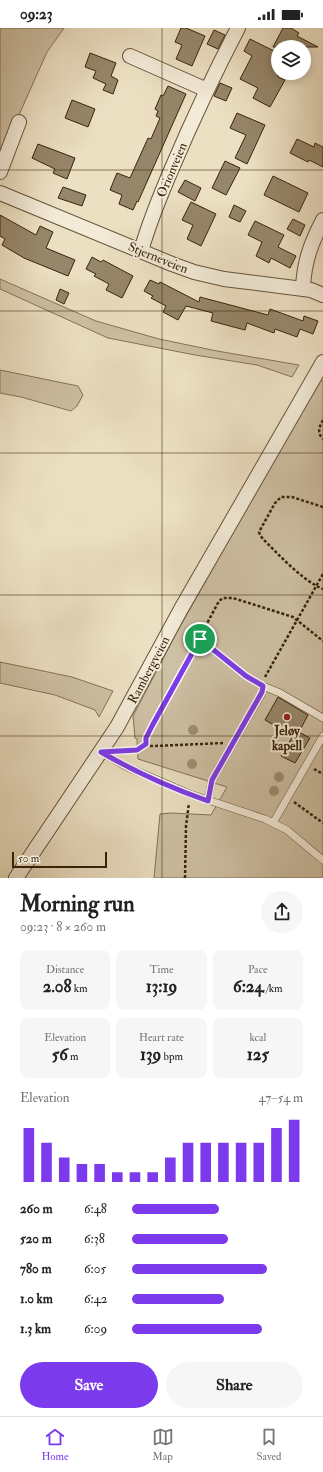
<!DOCTYPE html>
<meta charset="utf-8">
<style>
:root{--surface:#fff;--page:#f6f6f6;--text:#222;--muted:#767676;--line:#e0e0e0;--accent:#7c3aed}
body{margin:0;font-family:"IM FELL Double Pica",serif;background:var(--page);color:var(--text);height:100vh;display:flex;flex-direction:column;font-size:15px;white-space:nowrap}
*{box-sizing:border-box;margin:0}
p{font-size:13px;color:var(--muted)}
.icon{flex:none;width:22px;height:22px;fill:none;stroke:currentColor;stroke-width:2;stroke-linecap:round;stroke-linejoin:round}
.map{position:relative;height:850px;overflow:hidden}
.drawer{display:flex;flex-direction:column;background:var(--surface);flex:1}
.drawer>*{flex:none}
.controls{position:absolute;left:271px;top:12px;display:grid;gap:8px}
.controls a{display:grid;place-items:center;width:40px;height:40px;border-radius:50%;background:var(--surface);box-shadow:0 2px 10px #0003;font-size:20px}
.scale{position:absolute;left:12px;bottom:10px;width:95px;box-sizing:border-box;padding-left:4px;border:2px solid #39240a;border-top:0;font-size:11px;line-height:14px;white-space:nowrap;color:#39240a;-webkit-text-stroke:3px #f3ebd8;paint-order:stroke}
.pin{position:absolute;display:grid;place-items:center;width:34px;height:34px;color:#fff;margin:-17px;border:2px solid #fff;border-radius:50%;box-shadow:0 1px 4px #0007}
.round{display:grid;place-items:center;flex:none;width:42px;height:42px;border-radius:21px;background:var(--page)}
.overview{display:flex;align-items:center;justify-content:space-between;height:68px;padding:0 20px}
h1{font-size:22px;font-weight:700;line-height:30px}
.metrics{display:grid;grid-template-columns:repeat(3,1fr);gap:6px;height:68px;padding:4px 20px}
.metrics div{display:grid;align-content:center;border-radius:8px;background:var(--page);text-align:center}
.metrics b{font-size:17px;font-weight:700}
.metrics small{font-size:11px;font-weight:400}
.metrics p{font-size:11px}
.chart{height:112px;padding:8px 20px}
.chart p{display:flex;justify-content:space-between}
.chart svg{width:100%;height:72px;margin-top:4px;stroke:var(--accent);stroke-width:6}
.button{display:flex;gap:8px;margin-top:auto;padding:8px 20px}
.button a{flex:1;height:46px;border-radius:24px;background:var(--accent);color:#fff;font-size:16px;font-weight:700;line-height:46px;text-align:center}
.button a+a{background:var(--page);color:var(--text)}
ul{padding:0 20px;list-style:none;font-size:13px}
li{display:grid;grid-template-columns:64px 48px 1fr;align-items:center;height:30px}
li i{height:10px;border-radius:5px;background:var(--accent)}
.status{display:flex;justify-content:space-between;align-items:center;height:28px;padding:0 20px;background:var(--surface);direction:ltr}
.status svg{height:11px;fill:currentColor}
.dock{display:flex;justify-content:space-around;align-items:center;height:56px;border-top:1px solid var(--line);background:var(--surface);font-size:11px;color:var(--muted)}
.dock a{display:grid;justify-items:center;gap:2px}
.dock .active{color:var(--accent)}
.map>svg:first-child{display:block}
</style>
<div class="status"><b>09:23</b><svg viewBox="0 0 49 12"><path d="M0 12V9h3v3zM5 12V6h3v6zM10 12V3h3v9zM15 12V0h3v12zM26 1h20v11H26zM47 4h2v5h-2z"/></svg></div>
<div class="map">
<svg width="323" height="850" viewBox="0 0 323 850">
<rect width="100%" height="100%" fill="#ece0c3"/>
<filter id="stains"><feTurbulence type="fractalNoise" baseFrequency=".005" numOctaves="4"/><feColorMatrix values="0 0 0 0 .2 0 0 0 0 .09 0 0 0 0 .02 0 0 0 .5 -.17"/></filter>
<radialGradient id="worn" r=".72"><stop offset=".6" stop-color="#630" stop-opacity="0"/><stop offset="1" stop-color="#630" stop-opacity=".3"/></radialGradient>
<!-- green -->
<path fill="#cec0a4" stroke="#847257" d="M0,0H64L47,24L18,89L0,137Z
M0,251L96,293L159,311L217,323L299,337L292,349L257,337L195,327L108,310L0,261Z
M0,342L78,358L83,367L77,378L71,383L21,369L0,365Z
M321,352L323,353V850H154L160,786L171,785L211,787L227,759L138,731L137,711L135,710L133,688L177,604L250,474Z
M0,634L72,649L113,663L99,689L95,682L55,667L0,655Z"/>
<!-- building -->
<path fill="#96866a" stroke="#39240a" d="M181,0H186L205,8L192,38L176,31L182,17L175,14Z
M283,0H291L299,5L297,8L318,19H273Z
M214,2L225,7L218,21L207,16Z
M250,11L278,25V49L285,52L270,79L253,70L258,60L240,51L252,28L244,23Z
M90,25L116,35L111,48L118,52L113,66L103,62L106,56L93,50L96,43L85,39Z
M220,55L232,60L226,73L214,68Z
M168,58L186,66L138,174L137,173L133,182L119,176L122,167L110,162L117,145L130,150L148,110L151,111L160,90L156,88L158,83L155,81L161,67L163,68Z
M72,72L95,81L88,99L65,90Z
M237,85L265,97L247,136L235,130L246,107L230,100Z
M297,111L314,119L315,115L323,119V139L309,132L308,134L290,125Z
M38,116L75,130L67,151L53,145L55,141L32,130Z
M225,133L240,140L226,167L212,160Z
M273,148L308,165L299,184L264,167Z
M185,152L201,160L195,173L178,164Z
M63,159L86,167L82,178L58,170Z
M191,174L216,186L201,218L187,211L193,197L182,192Z
M234,177L246,183L240,194L229,189Z
M0,187L36,207L40,198L53,204L46,220L75,232L68,248L24,230L2,217L5,211L0,208Z
M293,191L305,197L300,208L287,201Z
M255,193L284,207L278,219L296,228L290,240L271,230L269,235L256,228L262,214L248,207Z
M92,229L101,234L103,232L133,248L122,270L106,262L109,256L94,248L96,246L86,241Z
M150,252L159,256L160,254L199,274L200,269L268,287L270,281L303,293L304,288L318,293L313,306L300,301L297,309L275,301L274,305L247,295L245,302L211,293L213,285L186,278L178,292L163,284L166,278L151,270L153,268L144,263Z
M60,261L69,265L64,276L56,272Z
M278,669L308,687L299,704L310,710L295,735L281,728L293,708L265,692Z"/>
<g fill="none" stroke-linecap="round" stroke-linejoin="round">
<defs>
<path id="lane" d="M101,724L127,739L190,766L265,791L287,802L323,832
M208,773L212,752L262,665L263,658L280,665L323,690
M273,795L323,708"/>
<path id="street" d="M130,28L207,62
M0,144L19,94
M0,165L172,236L194,244L224,251L311,262L323,267
M141,223C149,195 160,168 172,140C192,93 214,46 238,0
M303,260C304,234 311,215 323,192
M16,850L117,699L181,581L323,334"/>
</defs>
<!-- lane casing -->
<use href="#lane" stroke="#665338" stroke-width="8"/>
<!-- street casing -->
<use href="#street" stroke="#665338" stroke-width="16"/>
<!-- path -->
<path stroke="#39240a" stroke-width="2.5" stroke-dasharray="3 2" stroke-linecap="butt" d="M323,392C319,399 317,405 323,411
M323,479L292,469H281L275,475L259,504L260,507L263,511C278,526 303,553 323,561
M200,611L255,654
M265,649L323,546
M223,715L155,718H148L145,713L152,698L219,573L223,570H233L293,589L323,613
M119,723L137,722L146,716
M314,741L323,746
M294,774L323,795
M185,850L186,798L189,775"/>
<!-- lane -->
<use href="#lane" stroke="#f3ebd8" stroke-width="7"/>
<!-- street -->
<use href="#street" stroke="#f3ebd8" stroke-width="14"/>
</g>
<!-- trees -->
<g fill="#9e8e72">
<circle cx="193" cy="702" r="5"/>
<circle cx="192" cy="736" r="5"/>
<circle cx="279" cy="749" r="5"/>
<circle cx="274" cy="763" r="5"/>
</g>
<g fill="none" stroke-linecap="round" stroke-linejoin="round">
<defs>
<path id="route" d="M200,611L246,648L263,658L262,664L212,752L208,773C171,760 135,744 101,724L137,722L146,716V710L152,698Z"/>
</defs>
<!-- route casing -->
<use href="#route" stroke="#fff" stroke-width="8"/>
<!-- route -->
<use href="#route" stroke="#7c3aed" stroke-width="5"/>
</g>
<!-- grid -->
<path fill="none" stroke="#39240a" stroke-width="1" stroke-opacity="0.55" d="M162,0V850M0,142H323M0,283H323M0,425H323M0,567H323M0,708H323"/>
<!-- markers -->
<circle fill="#8f2418" stroke="#f3ebd8" stroke-width="1.5" cx="287" cy="689" r="4"/>
<g text-anchor="middle" dominant-baseline="central" stroke-width="4" stroke-linejoin="round" paint-order="stroke">
<!-- street labels -->
<g font-size="13" fill="#39240a" stroke="#f3ebd8">
<text transform="translate(172 142) rotate(-67)">Orionveien</text>
<text transform="translate(158 230) rotate(22)">Stjerneveien</text>
<text transform="translate(149 642) rotate(-62)">Rambergveien</text>
</g>
<!-- poi labels -->
<g font-size="13" font-weight="bold" fill="#39240a" stroke="#f3ebd8">
<text x="287" y="703">Jeløy<tspan x="287" dy="15">kapell</tspan></text>
</g>
</g>
<rect width="100%" height="100%" filter="url(#stains)"/>
<rect width="100%" height="100%" fill="url(#worn)"/>
</svg>
<div class="controls">
<a><svg class="icon" aria-label="layers" viewBox="0 0 24 24"><path d="M12 4l9 5-9 5-9-5zM3 14l9 5 9-5"/></svg></a>
</div>
<div class="scale">50 m</div>
<div class="pin" style="left:200px;top:611px;background:#1e9e55"><svg class="icon" aria-label="arrive" viewBox="0 0 24 24"><path d="M6 21V4h12l-3 4 3 4H6"/></svg></div>
</div>
<section class="drawer">
<div class="overview"><div><h1>Morning run</h1><p>09:23 · 8 × 260 m</p></div><a class="round"><svg class="icon" aria-label="share" viewBox="0 0 24 24"><path d="M12 15V3M7 8l5-5 5 5M5 13v7h14v-7"/></svg></a></div>
<div class="metrics">
<div><p>Distance</p><b>2.08<small> km</small></b></div>
<div><p>Time</p><b>13:19</b></div>
<div><p>Pace</p><b>6:24<small> /km</small></b></div>
</div>
<div class="metrics">
<div><p>Elevation</p><b>56<small> m</small></b></div>
<div><p>Heart rate</p><b>139<small> bpm</small></b></div>
<div><p>kcal</p><b>125</b></div>
</div>
<div class="chart"><p><span>Elevation</span>47–54 m</p>
<svg viewBox="0 0 160 44" preserveAspectRatio="none"><path d="M5 44V11M15 44V20M25 44V29M35 44V33M45 44V33M55 44V38M65 44V38M75 44V38M85 44V29M95 44V20M105 44V20M115 44V20M125 44V20M135 44V20M145 44V11M155 44V6"/></svg>
</div>
<ul>
<li><b>260 m</b>6:48<i style="width:51%"></i></li>
<li><b>520 m</b>6:38<i style="width:56%"></i></li>
<li><b>780 m</b>6:05<i style="width:79%"></i></li>
<li><b>1.0 km</b>6:42<i style="width:54%"></i></li>
<li><b>1.3 km</b>6:09<i style="width:76%"></i></li>
</ul>
<div class="button"><a>Save</a><a>Share</a></div>
</section>
<nav class="dock">
<a class="active"><svg class="icon" aria-label="home" viewBox="0 0 24 24"><path d="M3 11l9-7 9 7M6 9v11h12V9"/></svg>Home</a>
<a><svg class="icon" aria-label="map" viewBox="0 0 24 24"><path d="M3 6l6-2 6 2 6-2v14l-6 2-6-2-6 2zM9 4v14M15 6v14"/></svg>Map</a>
<a><svg class="icon" aria-label="saved" viewBox="0 0 24 24"><path d="M7 4h10v16l-5-4-5 4z"/></svg>Saved</a>
</nav>
